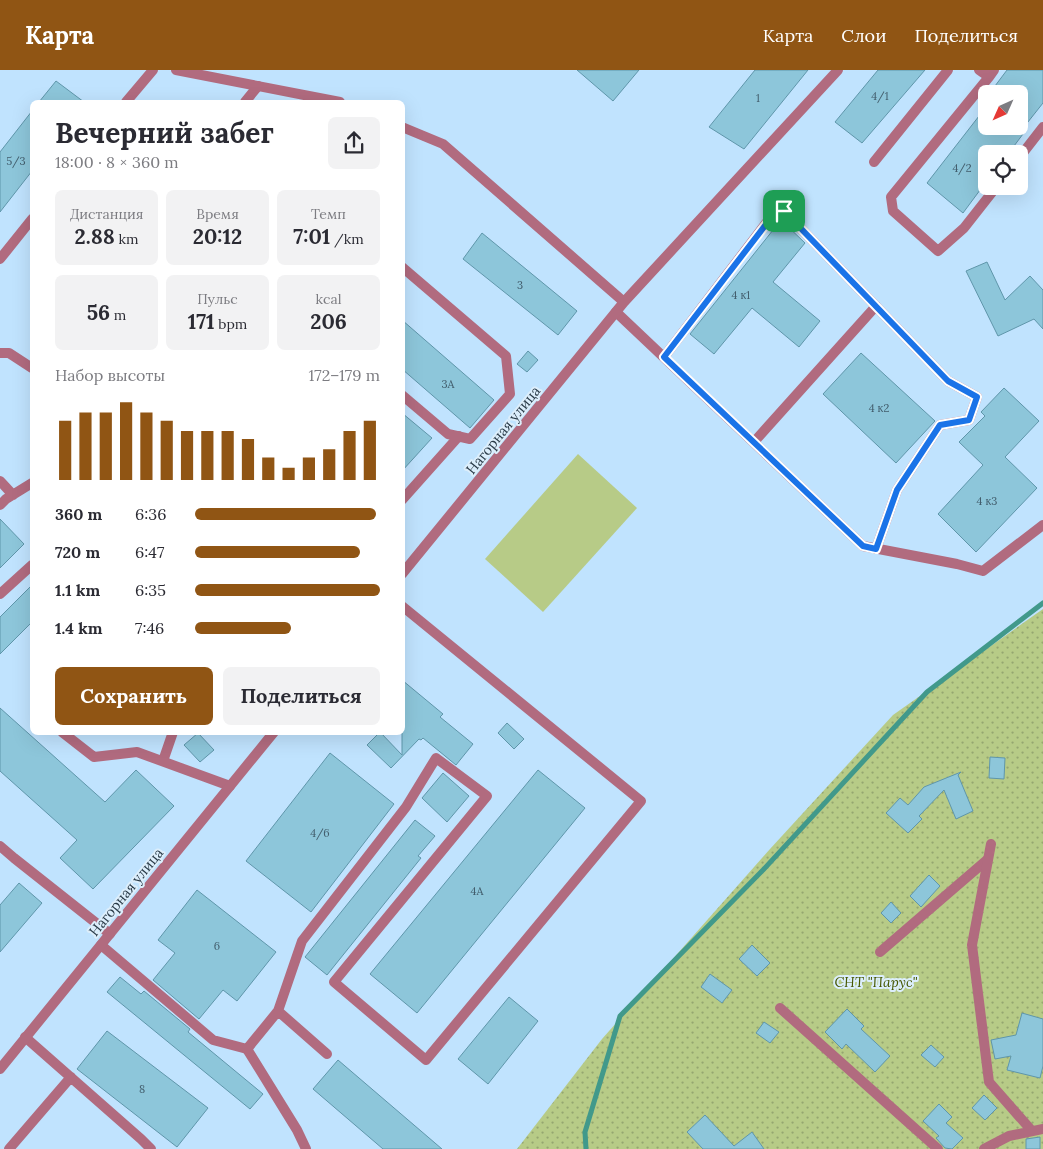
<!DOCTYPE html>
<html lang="ru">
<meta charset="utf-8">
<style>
:root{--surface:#fff;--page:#f2f2f3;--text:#2b2b33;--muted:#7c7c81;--accent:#905514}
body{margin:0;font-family:Lora,serif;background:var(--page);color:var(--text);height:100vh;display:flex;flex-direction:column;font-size:19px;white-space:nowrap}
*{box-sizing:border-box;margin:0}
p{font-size:16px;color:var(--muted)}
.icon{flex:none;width:28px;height:28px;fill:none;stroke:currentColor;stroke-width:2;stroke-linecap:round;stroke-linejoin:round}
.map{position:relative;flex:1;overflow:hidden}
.side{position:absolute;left:30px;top:30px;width:375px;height:635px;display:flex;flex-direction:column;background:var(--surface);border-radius:8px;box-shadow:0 5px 20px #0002}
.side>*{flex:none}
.needle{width:32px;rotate:225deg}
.buttons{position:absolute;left:978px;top:15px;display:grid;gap:10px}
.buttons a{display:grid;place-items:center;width:50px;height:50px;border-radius:8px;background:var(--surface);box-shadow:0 5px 20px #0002;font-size:25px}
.pin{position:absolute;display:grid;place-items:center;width:42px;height:42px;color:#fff;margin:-21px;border-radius:10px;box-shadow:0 2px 8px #0006}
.round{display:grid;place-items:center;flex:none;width:52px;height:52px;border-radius:8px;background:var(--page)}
.headline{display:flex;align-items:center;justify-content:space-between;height:85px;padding:0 25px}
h1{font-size:28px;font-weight:700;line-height:38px}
.metrics{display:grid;grid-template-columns:repeat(3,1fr);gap:8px;height:85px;padding:5px 25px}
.metrics div{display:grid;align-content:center;border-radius:8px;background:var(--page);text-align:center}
.metrics b{font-size:21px;font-weight:700}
.metrics small{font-size:14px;font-weight:400}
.metrics p{font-size:14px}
.chart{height:140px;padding:10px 25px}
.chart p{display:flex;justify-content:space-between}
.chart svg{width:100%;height:90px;margin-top:5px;stroke:var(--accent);stroke-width:6}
.button{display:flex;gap:10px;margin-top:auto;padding:10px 25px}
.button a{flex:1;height:58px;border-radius:8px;background:var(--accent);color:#fff;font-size:20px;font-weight:700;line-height:58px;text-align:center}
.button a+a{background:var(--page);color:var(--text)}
ul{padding:0 25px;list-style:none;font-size:16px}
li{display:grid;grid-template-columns:80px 60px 1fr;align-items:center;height:38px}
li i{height:12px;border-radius:6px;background:var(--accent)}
header{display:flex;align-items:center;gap:30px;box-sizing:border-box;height:70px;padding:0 25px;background:var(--accent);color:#fff}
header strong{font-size:24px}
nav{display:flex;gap:28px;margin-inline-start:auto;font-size:18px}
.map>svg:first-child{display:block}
</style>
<header>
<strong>Карта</strong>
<nav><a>Карта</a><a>Слои</a><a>Поделиться</a></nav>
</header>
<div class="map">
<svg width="1043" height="1079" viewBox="0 0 1043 1079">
<defs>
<pattern id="green-dots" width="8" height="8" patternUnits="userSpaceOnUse" patternTransform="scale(1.25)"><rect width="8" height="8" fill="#b7cb87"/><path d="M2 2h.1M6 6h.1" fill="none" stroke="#95a670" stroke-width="1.8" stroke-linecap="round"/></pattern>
</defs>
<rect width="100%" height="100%" fill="#c0e3fe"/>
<!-- green -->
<path fill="url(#green-dots)" d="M1043,539V1079H517L602,969L770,779L893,645Z"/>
<!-- pitch -->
<path fill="#b7cb87" d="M578,384L637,438L543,542L485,489Z"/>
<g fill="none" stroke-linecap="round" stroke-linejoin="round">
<!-- stream -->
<path stroke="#41998b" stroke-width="5" d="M586,1079L585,1062L620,946L763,800L927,622L1043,533"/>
</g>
<!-- building -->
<path fill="#8dc6da" stroke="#5f96aa" d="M577,0H639L613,31Z
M755,0H808L744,79L709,57Z
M878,0H925L862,73L835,52Z
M1007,0H1043V33L1020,62L1023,64L1008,84H986V112L963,143L927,113L986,37V56H1019V24H989Z
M56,11L84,32H39Z
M32,41V101L0,142V82Z
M781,150L805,173L773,212L820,251L799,277L752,238L714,284L690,264Z
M482,163L577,241L558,265L463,189Z
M987,192L1005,230L1030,206L1043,220V259L1034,249L998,266L966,201Z
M402,250L494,330L470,358L402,299Z
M528,281L538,290L527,302L517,294Z
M861,283L935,351L896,393L823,324Z
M1004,318L1039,351L1005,387L1037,418L976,482L938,444L983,395L959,372L985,346L981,342Z
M402,343L432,368L402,401Z
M0,449L24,474L0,498Z
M32,515V552L0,584V547Z
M402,610L443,644L440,647L473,674L456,695L423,668L421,670L419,669L391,698L367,675L380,662L402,685Z
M0,638L105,732L136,700L174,736L93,819L60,788L77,770L0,701Z
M507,653L524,669L514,679L498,663Z
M198,663L214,680L200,692L184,675Z
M330,683L394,734L311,842L246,791Z
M990,687L1005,688L1004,709L989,708Z
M538,700L585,738L417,943L370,904Z
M961,702L958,705L973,741L956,749L944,720L919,746L922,749L908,763L886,743L900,728L908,735L924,717Z
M443,703L469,726L447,752L422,728Z
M415,750L435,766L418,786L421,788L327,905L305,887Z
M929,805L940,816L921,837L910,826Z
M19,813L42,833L0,882V835Z
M197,820L276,882L237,931L223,920L199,949L153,910L175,883L158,870Z
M891,832L901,843L891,853L881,843Z
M752,875L770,893L757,906L739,889Z
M710,904L732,920L722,933L701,917Z
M120,907L141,924L144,921L190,959L188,962L263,1024L250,1039L107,922Z
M509,927L538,951L488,1014L458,989Z
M847,939L864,956L861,959L890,986L875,1002L846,974L842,979L825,962Z
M1022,943L1043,949V996L1040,1008L1007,1000L1011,986L995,989L991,970L1016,965Z
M764,952L779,962L770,973L756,963Z
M107,961L208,1038L177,1077L77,999Z
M931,975L944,987L935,997L921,985Z
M338,990L442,1079H383L313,1019Z
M984,1025L997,1038L985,1050L972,1038Z
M939,1034L952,1047L946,1053L963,1068L952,1079L945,1078L936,1068L939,1066L923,1051Z
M705,1045L734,1076L752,1062L764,1079H703L687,1062Z
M1040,1067V1079H1026V1069Z"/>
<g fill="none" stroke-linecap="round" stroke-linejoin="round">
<!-- lane -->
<path stroke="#b16b7f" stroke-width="10" d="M979,0L989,7L994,0
M989,7L891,127L893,141L938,181L964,158L997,116
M126,32L153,0
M245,32L258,16
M1019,88L1043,57
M874,92L948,0
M0,189L32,149
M402,197L506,286L510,324L470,369L448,364L402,325
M616,242L863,476L957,494L983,501L1043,455
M0,283H9L32,298
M664,287L774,143L784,141L948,311L977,327L969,350L940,355L897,420L876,479
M754,372L876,236
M0,411L13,425
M402,430L459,366
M0,435L6,429L32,413
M0,524L32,495
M62,662L94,687L137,682L230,716
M163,691L173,662
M0,776L14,788L110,864
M101,875L213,970L247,979L278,941
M880,882L988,789
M25,967L141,1069L151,1079
M327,984L278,941L302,871L406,737L436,688L487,726L334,912L426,990L641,731L402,536
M9,1079L71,1007"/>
<!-- street -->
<path stroke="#b16b7f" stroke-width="10" d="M176,0L340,32
M402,57L443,74L624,232
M402,504L624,232L838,0
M991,774L972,875L989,1012L1032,1061
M780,938L938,1079
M247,979L297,1060L306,1079
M0,999L274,662
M984,1079L1009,1066L1043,1059"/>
</g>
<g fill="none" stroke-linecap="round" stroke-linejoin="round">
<defs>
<path id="route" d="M784,141L948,311L977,327L969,350L940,355L897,420L876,479L863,476L664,287L774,144Z"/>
</defs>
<!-- route casing -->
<use href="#route" stroke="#fff" stroke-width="10"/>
<!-- route -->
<use href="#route" stroke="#1a73e8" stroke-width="6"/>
</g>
<g text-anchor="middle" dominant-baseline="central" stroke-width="4" stroke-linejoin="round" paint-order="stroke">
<!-- number labels -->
<g font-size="11" fill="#425d6c">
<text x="880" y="26">4/1</text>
<text x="758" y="28">1</text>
<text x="16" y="91">5/3</text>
<text x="962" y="98">4/2</text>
<text x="520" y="215">3</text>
<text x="741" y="225">4 к1</text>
<text x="448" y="314">3А</text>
<text x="879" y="338">4 к2</text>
<text x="987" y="431">4 к3</text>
<text x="320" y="763">4/6</text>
<text x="477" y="821">4А</text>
<text x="217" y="876">6</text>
<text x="142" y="1019">8</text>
</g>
<!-- street labels -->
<g font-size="14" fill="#293a47" stroke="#dceefb">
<text transform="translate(503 360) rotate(-51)">Нагорная улица</text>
<text transform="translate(126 822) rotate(-51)">Нагорная улица</text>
</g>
<!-- park labels -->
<g font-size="14" font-style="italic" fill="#465700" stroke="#dceefb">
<text x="876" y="912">СНТ "Парус"</text>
</g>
</g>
</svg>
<div class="buttons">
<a><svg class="needle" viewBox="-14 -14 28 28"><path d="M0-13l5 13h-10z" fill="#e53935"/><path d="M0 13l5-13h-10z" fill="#7c7c81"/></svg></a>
<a><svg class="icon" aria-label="locate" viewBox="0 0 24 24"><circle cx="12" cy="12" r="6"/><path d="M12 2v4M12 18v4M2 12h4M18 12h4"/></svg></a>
</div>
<div class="pin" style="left:784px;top:141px;background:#1e9e55"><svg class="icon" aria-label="arrive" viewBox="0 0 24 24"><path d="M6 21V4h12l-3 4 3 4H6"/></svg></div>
<section class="side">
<div class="headline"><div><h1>Вечерний забег</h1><p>18:00 · 8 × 360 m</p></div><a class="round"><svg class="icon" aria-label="share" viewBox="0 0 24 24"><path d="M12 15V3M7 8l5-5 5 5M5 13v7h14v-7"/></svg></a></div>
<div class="metrics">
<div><p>Дистанция</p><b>2.88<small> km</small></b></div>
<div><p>Время</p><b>20:12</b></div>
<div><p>Темп</p><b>7:01<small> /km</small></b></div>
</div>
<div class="metrics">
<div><b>56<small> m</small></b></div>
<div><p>Пульс</p><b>171<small> bpm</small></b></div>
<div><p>kcal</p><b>206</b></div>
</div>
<div class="chart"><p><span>Набор высоты</span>172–179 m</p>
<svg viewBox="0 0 160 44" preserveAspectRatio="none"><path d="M5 44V15M15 44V11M25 44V11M35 44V6M45 44V11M55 44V15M65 44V20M75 44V20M85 44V20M95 44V24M105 44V33M115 44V38M125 44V33M135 44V29M145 44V20M155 44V15"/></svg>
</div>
<ul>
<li><b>360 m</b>6:36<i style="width:98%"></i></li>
<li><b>720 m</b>6:47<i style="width:89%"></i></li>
<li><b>1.1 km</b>6:35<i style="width:100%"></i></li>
<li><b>1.4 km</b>7:46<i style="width:52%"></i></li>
</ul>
<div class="button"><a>Сохранить</a><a>Поделиться</a></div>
</section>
</div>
